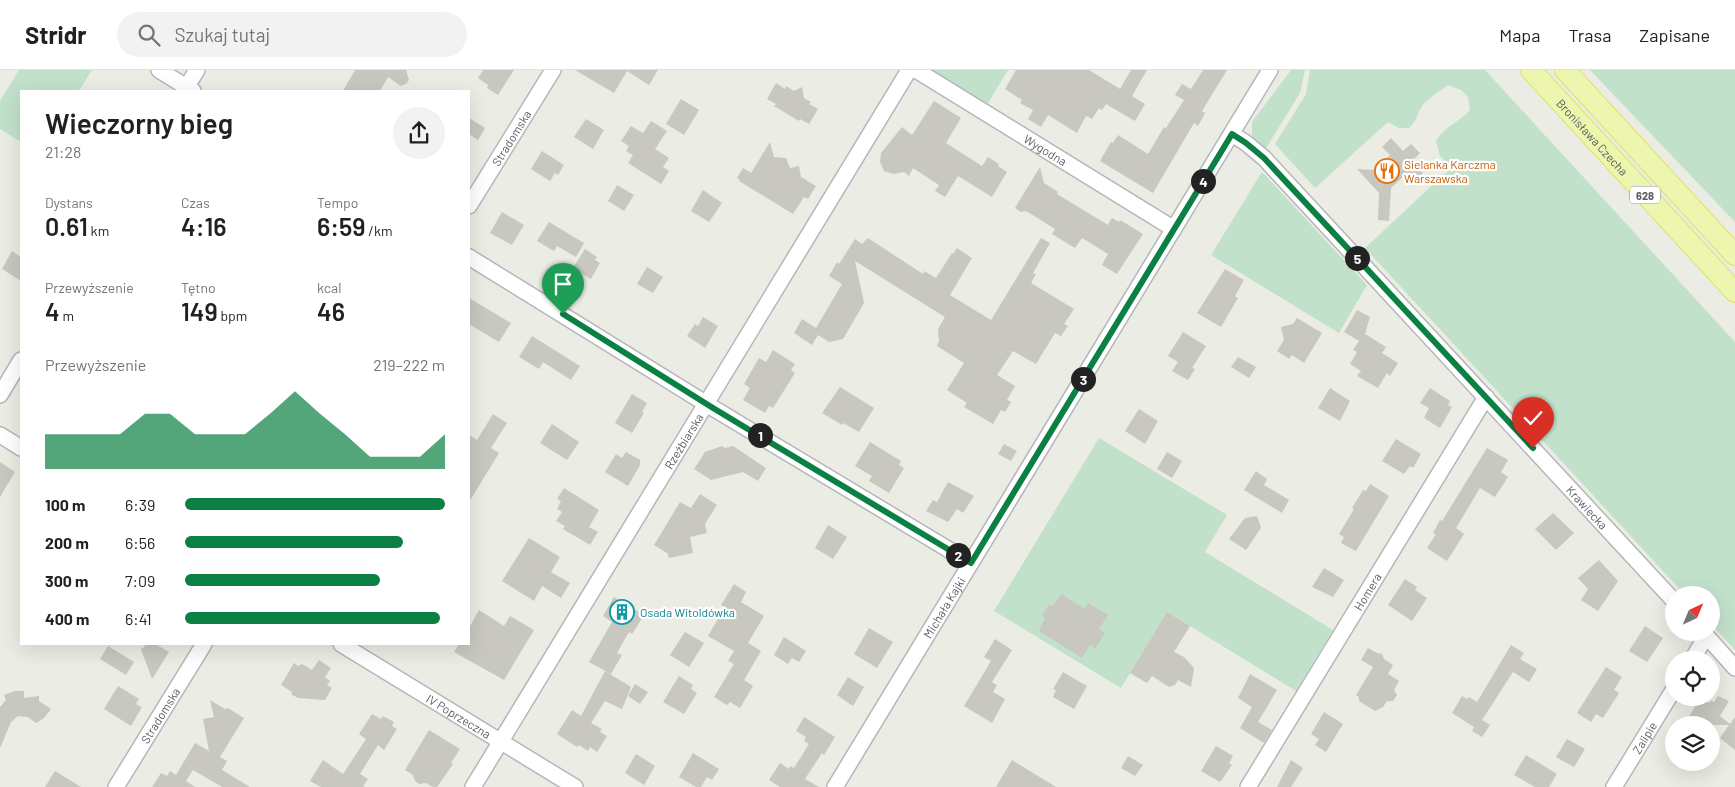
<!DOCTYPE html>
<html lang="pl">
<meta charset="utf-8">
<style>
:root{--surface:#fff;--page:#f2f2f2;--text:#202124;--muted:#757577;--line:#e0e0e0;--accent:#0b8043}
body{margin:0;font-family:Barlow,sans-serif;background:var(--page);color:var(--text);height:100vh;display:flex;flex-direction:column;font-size:19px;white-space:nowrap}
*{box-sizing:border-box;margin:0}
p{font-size:16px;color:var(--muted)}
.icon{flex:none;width:28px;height:28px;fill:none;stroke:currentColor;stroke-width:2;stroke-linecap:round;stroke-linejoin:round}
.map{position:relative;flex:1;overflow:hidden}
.side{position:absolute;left:20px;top:20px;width:450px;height:555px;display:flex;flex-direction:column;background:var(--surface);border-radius:0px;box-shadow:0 5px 20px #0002}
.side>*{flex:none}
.needle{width:32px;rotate:44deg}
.tools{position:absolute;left:1665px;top:516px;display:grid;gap:10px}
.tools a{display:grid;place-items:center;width:55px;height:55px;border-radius:50%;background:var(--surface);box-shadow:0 5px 20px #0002;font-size:25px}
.pin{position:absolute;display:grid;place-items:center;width:42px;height:42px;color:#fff;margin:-51px -21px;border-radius:50% 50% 50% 0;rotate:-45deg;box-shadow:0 0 5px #0007}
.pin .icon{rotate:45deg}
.km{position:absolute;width:25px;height:25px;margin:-12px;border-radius:50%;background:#222;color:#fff;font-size:14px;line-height:25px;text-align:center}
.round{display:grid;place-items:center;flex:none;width:52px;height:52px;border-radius:26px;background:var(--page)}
.overview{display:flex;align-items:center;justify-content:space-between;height:85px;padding:0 25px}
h1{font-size:28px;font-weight:600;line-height:38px}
.metrics{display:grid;grid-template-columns:repeat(3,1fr);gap:8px;height:85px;padding:5px 25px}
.metrics div{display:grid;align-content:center}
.metrics b{font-size:25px;font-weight:600}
.metrics small{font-size:14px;font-weight:400}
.metrics p{font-size:14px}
.chart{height:140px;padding:10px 25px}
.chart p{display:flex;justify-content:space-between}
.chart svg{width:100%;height:90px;margin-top:5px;fill:var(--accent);opacity:.7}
ul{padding:0 25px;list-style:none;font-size:16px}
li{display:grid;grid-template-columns:80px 60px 1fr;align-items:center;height:38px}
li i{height:12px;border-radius:6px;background:var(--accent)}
header{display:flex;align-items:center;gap:30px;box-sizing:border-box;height:70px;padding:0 25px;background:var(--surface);border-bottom:1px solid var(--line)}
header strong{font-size:24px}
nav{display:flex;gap:28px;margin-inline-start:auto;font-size:18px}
.search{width:350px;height:45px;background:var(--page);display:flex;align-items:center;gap:12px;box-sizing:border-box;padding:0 18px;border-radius:28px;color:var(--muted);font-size:19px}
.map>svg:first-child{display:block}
</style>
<header>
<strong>Stridr</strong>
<div class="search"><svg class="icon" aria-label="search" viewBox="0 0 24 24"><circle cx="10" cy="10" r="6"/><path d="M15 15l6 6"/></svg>Szukaj tutaj</div>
<nav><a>Mapa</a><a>Trasa</a><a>Zapisane</a></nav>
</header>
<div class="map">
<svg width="1735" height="717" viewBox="0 0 1735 717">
<rect width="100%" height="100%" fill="#ebece3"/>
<!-- green -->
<path fill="#c2e1cb" d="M19,0H92L79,21H21V72L0,59V31Z
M929,0H1008L987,35Z
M1291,0H1305L1300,23L1265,80L1252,66V52Z
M1310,0H1485L1735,272V580L1711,554V525H1685L1365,178L1452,97L1440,86L1436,71C1443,57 1460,52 1470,40L1468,27L1461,20L1448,15C1439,22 1428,28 1422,36C1417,44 1417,51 1409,58H1399L1388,52L1315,118L1275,74L1306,24Z
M1590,0H1735V152Z
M1262,102L1367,215L1339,263L1211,185Z
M1099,368L1227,445L1205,482L1333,560L1296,621L1167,542L1121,618L994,541Z"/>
<!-- building -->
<path fill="#c8c7c0" d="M355,0H406L409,10L406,14L401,16L388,7L380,21H343Z
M483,0H514L498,25L487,18L488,15L478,8Z
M575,0H658L649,15L627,1L614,23Z
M1016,0H1089L1120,19L1131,0H1147L1132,26L1145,34L1135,51L1106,34L1102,40L1099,38L1092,49L1086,46L1077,63L1048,45L1041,57L1028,49L1033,40L1020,33L1022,30L1005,19Z
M1203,0H1227L1202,41L1205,43L1198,56L1194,53L1153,123L1100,91L1111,72L1113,73L1118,65L1148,84L1164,57L1166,58L1184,30L1175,25L1182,14L1191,19Z
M776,13L785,19L786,16L794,21L802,17L804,28L811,32L809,34L818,39L809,54L800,49L799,51L774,36L776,34L767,29Z
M681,29L699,40L684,65L666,54Z
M934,31L961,48L946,73L982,96L988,87L999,94L998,96L1007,102L992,127L958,106L945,127L935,121L939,115L913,98L909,106L904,102L894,104L884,101L880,92L881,83L902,57L912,65Z
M469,48L485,58L478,70L469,64Z
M586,49L604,60L593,79L574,67Z
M651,51L667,61L655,79L669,88L663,97L669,101L661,114L628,93L633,85L626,81L629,76L621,71L631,56L643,63Z
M1391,68L1403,81L1411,74L1420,83L1412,91L1423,103L1413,112L1406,104L1391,118L1389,151L1378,150L1379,123L1357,99L1375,100L1390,85L1382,77Z
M770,72L774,87L786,88L790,98L799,96L801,107L816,116L808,129L804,127L793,144L739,111L740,110L737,108L743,98L751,103Z
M542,81L564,95L558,105L555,103L550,111L531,99Z
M1040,97L1044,113L1058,122L1057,124L1108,155L1112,148L1119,152L1120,150L1143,164L1117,204L1102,195L1108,184L1082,168L1075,178L1052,164L1055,159L1026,141L1021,142L1015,138Z
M617,115L634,125L624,141L608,131Z
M703,120L722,133L709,152L691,141Z
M502,142L524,155L512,175L490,163Z
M549,152L584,173L576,187L557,176L554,181L537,171Z
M868,168L923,204L924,201L936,208L952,183L953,184L957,178L972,188L950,225L991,250L1041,168L1050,173L1033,203L1036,204L1031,213L1074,239L1064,254L1068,256L1061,266L1055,263L1036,294L1013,281L997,305L1015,316L1007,330L1011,332L1005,342L1001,340L993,354L964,337L967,333L947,320L964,293L937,276L939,271L938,259L945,247L855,191L864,233L843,269L829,272L818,265L812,275L794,263L802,249L816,258L842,214L829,206L837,192L839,194L855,169L862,174Z
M585,179L597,187L595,190L600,193L591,209L573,198Z
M12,181L21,187V211L2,199Z
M647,197L663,207L653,223L637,214Z
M1225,199L1244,210L1235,226L1238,228L1221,257L1197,243Z
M469,228L511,253L499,272L469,254Z
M1357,240L1370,247L1365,264L1386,277L1382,283L1398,293L1390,306L1387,303L1378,318L1357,306L1361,301L1350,294L1357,282L1353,280L1359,271L1344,262Z
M703,247L718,256L705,278L687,266L695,254L698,256Z
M1297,248L1322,263L1304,293L1292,285L1289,289L1277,281L1284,270L1281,257L1293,254Z
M1183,262L1206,276L1192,298L1195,299L1188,310L1172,301L1178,292L1168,286Z
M532,266L580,296L571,310L543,292L539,299L519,287Z
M773,280L795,294L791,300L795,303L773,338L769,336L765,343L743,330L750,318L744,314L759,288L766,292Z
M1238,287L1256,297L1249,308L1231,297Z
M840,317L874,338L859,362L843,353L842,355L822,343Z
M1330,318L1350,331L1340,351L1318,338Z
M1430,318L1450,331L1448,335L1452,337L1440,358L1424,348L1429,338L1420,333Z
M632,324L647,333L642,342L644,343L632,363L615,353Z
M1139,339L1158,351L1145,374L1125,361Z
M493,344L507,353L491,378L499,383L469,432V365L477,370Z
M552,354L579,372L567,390L540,373Z
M1396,369L1421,384L1413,398L1410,396L1404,404L1382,391Z
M870,372L901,391L899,395L904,398L889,423L869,411L872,406L855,396Z
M1004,374L1017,381L1011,391L998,384Z
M722,376L725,378L733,376L766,398L758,411L743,402L711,410L694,399L705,382Z
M1487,378L1508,390L1501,402L1508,407L1495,427L1480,418L1456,458L1464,464L1447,491L1427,478L1436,464L1433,463L1440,450L1442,451Z
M626,382L640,390V395L628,416L605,402L616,384L622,388Z
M1167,382L1182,391L1172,408L1157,399Z
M0,392L15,402L0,427Z
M1256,401L1267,409L1264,415L1289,430L1282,443L1244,420Z
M948,412L974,426L963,443L957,439L948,452L926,441L933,430L937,432Z
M1370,414L1389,426L1356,481L1341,473L1344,467L1339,464L1354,439L1352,438L1363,420L1366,421Z
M564,418L599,440L589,457L598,462L590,475L563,459L565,456L556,451L562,442L557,439L561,431L557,429Z
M700,424L717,435L705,454L707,463L690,467L693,483L669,488L667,483L654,475L680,432L691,438Z
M1553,443L1574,463L1556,480L1535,459Z
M1257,446L1261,458L1246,480L1229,469L1245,448Z
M828,455L847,467L833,489L815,478Z
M529,468L560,487L551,502L570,513L561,528L542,516L534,531L502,511Z
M1599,490L1618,511L1598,541L1581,530L1588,519L1578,508Z
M1324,498L1344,510L1333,527L1312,517Z
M1405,509L1417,517L1415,520L1427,528L1412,551L1388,535Z
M734,514L746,522L741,532L764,546L748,573L761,581L744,610L753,616L740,638L730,632L727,635L714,627L734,594L728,591L734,581L708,566L725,537L721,535Z
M1061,524L1085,539L1088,533L1108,545L1099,559L1105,563L1095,579L1090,575L1082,588L1039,561L1045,548L1042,546L1049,534L1053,536Z
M614,527L644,545L632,564L629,562L617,583L622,585L611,604L589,592L612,552L603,546Z
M479,540L504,556L510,546L534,560L504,610L454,582L459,574H469V558Z
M1167,542L1190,556L1174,582L1184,587L1194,598L1191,617L1178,610L1175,615L1169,617L1152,606L1147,613L1130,603Z
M1645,556L1663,568L1647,592L1629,581Z
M869,558L893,572L877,598L854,584Z
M685,562L704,573L689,597L670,585Z
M784,567L806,581L799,592L792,588L788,594L774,585Z
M995,569L1012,580L992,612L997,615L993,622L1005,629L992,653L964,636L991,591L984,587Z
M146,574H155L169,582L152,609L141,579L144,577Z
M1511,575L1524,583L1520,589L1537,599L1529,612L1513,602L1482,650L1490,655L1482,667L1472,661L1474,657L1452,643L1462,626L1467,629L1469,627L1477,632Z
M108,576L134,592L126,605L100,589Z
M1368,578L1377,583L1382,584L1384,589L1393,595L1388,604L1399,611L1394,620L1397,625L1393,631H1387L1383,637L1375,641L1359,631V627L1356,625L1373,597L1361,590Z
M319,590L331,598L325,607L330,611L327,615L332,618L325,630L298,628L291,624L292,622L281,615L294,593L298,596L302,594L312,600Z
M1606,597L1622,607L1614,620L1619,623L1603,648L1596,644L1591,652L1577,643Z
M605,601L631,617L622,639L605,631L591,653L602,659L600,662L607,666L597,682L590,677L588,681L579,675L577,677L557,664L572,640L581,646Z
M1063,602L1087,616L1074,639L1053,627L1056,620L1053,619Z
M1250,604L1277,620L1258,652L1272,660L1264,673L1240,658L1252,637L1238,628Z
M679,606L693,615L691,619L697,623L684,644L663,632Z
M848,607L864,617L853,636L837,625Z
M635,614L648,622L640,634L628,626Z
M118,616L139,629L136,634L142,637L131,656L104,639Z
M15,621H24V628L39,626V631L51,639L44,648L36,653L28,647L18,646L11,652L0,678V637L6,630L4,625Z
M1718,626L1729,631L1720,646L1730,654L1735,647V680L1720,668L1729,655H1684L1700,628L1709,633L1711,631L1714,632Z
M210,630L225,639L228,638L244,648L220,687L227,691L222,700L250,717H222L193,700L186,711L195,717H152L161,703L167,706L170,701L176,705L195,673L209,681L203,649L214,647Z
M1324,642L1343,654L1326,682L1315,675L1319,669L1311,664Z
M372,644L381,649L383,646L394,652L392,656L397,659L384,680L378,675L360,704L368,709L363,716L365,717H321L310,711L323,690L343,704L366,669L359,664Z
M804,647L835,667L824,685L822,683L805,709L819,717H780L769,710L780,693L789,699L790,696L794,698L809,674L804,671L806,667L796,661Z
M429,660L460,679L451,693L453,694L437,717H433L426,713L419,714L415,711L413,705L405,700Z
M1567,669L1585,679L1574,697L1556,687Z
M1216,676L1233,686L1229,693L1232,695L1220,712L1201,701Z
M693,683L719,699L712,710L707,707L701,717H696L679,707Z
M636,684L655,696L644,715L625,703Z
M1526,685L1557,704L1549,717H1535L1514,705Z
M1128,686L1143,695L1135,706L1121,698Z
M1012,690L1056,717H996Z
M1291,690L1303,698L1291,717H1277Z
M55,701L81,717H45Z"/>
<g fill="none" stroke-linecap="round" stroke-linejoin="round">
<defs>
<g id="minor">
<path d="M159,0L193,21"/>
<path id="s1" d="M916,0L1174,159"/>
<path d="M184,21L197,0"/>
<path id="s2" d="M1232,64L1246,73L1264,88L1674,531"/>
<path id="s3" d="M469,136L553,0"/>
<path d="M469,187L713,338L971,493"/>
<path d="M0,325L21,290"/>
<path d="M0,365L21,378"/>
<path d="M1703,562L1735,598"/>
<path id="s4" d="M341,574L575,717"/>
<path d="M1692,590L1706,566"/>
<path id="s5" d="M116,717L204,574"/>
<path id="s6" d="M473,717L909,0"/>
<path id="s7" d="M835,717L1270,0"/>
<path id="s8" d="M1248,717L1486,327"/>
<path id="s9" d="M1614,717L1674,619"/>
</g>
<g id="major">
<path id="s10" d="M1531,0L1735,222"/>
<path d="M1565,0L1735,185"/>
</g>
</defs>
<!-- minor casing -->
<use href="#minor" stroke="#b5b6bc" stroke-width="18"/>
<!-- major casing -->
<use href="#major" stroke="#e0e266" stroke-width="22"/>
<!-- minor -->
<use href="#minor" stroke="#fff" stroke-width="15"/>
<!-- major -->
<use href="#major" stroke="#ecf6ae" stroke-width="20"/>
</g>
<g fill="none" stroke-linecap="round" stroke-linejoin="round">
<defs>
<path id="route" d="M563,244L713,338L971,493L1232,64L1246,73L1264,88L1533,378"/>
</defs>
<!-- route casing -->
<use href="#route" stroke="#fff" stroke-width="10"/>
<!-- route -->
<use href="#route" stroke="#0b8043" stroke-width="6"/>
</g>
<!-- icons -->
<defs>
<symbol id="restaurant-ring" viewBox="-11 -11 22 22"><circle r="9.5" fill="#fff" stroke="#e8710a" stroke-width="1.5"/><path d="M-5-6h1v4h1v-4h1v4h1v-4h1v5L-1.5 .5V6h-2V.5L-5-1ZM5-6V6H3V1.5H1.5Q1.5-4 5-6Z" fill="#e8710a"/></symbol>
<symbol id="building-ring" viewBox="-11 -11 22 22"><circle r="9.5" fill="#fff" stroke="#0f9aa8" stroke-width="1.5"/><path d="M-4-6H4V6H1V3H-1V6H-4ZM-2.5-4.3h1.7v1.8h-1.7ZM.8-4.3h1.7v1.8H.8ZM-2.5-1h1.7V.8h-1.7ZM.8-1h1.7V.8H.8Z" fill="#0f9aa8"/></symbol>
</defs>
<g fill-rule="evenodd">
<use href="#restaurant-ring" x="1373" y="87" width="28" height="28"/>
<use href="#building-ring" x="608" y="528" width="28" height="28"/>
</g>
<g text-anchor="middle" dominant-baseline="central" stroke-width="4.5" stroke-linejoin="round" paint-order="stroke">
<!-- shield labels -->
<rect fill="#fff" stroke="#8c8d91" stroke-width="1" x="1630" y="116.5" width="30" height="17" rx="4"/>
<g font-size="11" font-weight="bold" fill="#5b5c62">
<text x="1645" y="125">628</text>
</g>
<!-- street labels -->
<g font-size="12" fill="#5b5c62" stroke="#fff">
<text stroke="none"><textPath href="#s10" startOffset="91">Bronisława Czecha</textPath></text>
<text stroke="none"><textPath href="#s3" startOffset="80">Stradomska</textPath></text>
<text stroke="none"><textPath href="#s1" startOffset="152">Wygodna</textPath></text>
<text stroke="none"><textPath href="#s6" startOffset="405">Rzeźbiarska</textPath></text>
<text stroke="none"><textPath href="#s2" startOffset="516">Krawiecka</textPath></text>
<text stroke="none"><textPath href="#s8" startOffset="229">Homera</textPath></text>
<text stroke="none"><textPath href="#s7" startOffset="210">Michała Kajki</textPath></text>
<text stroke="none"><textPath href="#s5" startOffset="84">Stradomska</textPath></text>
<text stroke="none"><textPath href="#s4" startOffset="138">IV Poprzeczna</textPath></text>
<text stroke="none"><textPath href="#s9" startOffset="58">Zalipie</textPath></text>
</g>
<!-- food labels -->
<g font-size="12" fill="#c56008" stroke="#fff" text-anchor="start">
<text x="1404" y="94">Sielanka Karczma<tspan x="1404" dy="14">Warszawska</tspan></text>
</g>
<!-- culture labels -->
<g font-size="12" fill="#0d838f" stroke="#fff" text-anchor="start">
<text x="640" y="542">Osada Witoldówka</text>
</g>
</g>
</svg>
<div class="tools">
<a><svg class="needle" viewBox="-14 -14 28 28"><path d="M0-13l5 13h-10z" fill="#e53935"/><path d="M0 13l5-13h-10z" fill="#757577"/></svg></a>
<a><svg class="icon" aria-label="locate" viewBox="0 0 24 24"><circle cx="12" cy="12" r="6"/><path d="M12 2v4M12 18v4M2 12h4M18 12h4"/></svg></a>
<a><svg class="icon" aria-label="layers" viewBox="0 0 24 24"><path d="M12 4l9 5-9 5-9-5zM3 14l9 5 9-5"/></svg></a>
</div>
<div class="pin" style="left:563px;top:244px;background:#1e9e55"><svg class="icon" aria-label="arrive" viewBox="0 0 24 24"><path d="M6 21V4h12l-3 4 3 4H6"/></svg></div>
<div class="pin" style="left:1533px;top:378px;background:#d93025"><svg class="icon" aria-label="check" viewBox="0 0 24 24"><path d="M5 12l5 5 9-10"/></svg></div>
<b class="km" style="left:760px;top:365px">1</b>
<b class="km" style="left:958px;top:485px">2</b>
<b class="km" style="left:1083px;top:309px">3</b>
<b class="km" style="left:1203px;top:111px">4</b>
<b class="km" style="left:1357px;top:188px">5</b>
<section class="side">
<div class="overview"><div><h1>Wieczorny bieg</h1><p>21:28</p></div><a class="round"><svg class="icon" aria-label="share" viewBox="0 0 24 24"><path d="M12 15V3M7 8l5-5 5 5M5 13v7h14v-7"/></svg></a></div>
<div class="metrics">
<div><p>Dystans</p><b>0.61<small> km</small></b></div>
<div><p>Czas</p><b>4:16</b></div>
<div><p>Tempo</p><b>6:59<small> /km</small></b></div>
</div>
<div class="metrics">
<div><p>Przewyższenie</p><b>4<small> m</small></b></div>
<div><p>Tętno</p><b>149<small> bpm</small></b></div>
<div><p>kcal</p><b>46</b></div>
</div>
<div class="chart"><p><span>Przewyższenie</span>219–222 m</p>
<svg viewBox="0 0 160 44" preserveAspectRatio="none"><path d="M0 44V27L10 27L20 27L30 27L40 17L50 17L60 27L70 27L80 27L90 17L100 6L110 17L120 27L130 38L140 38L150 38L160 27V44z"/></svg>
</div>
<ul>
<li><b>100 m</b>6:39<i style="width:100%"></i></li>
<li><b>200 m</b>6:56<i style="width:84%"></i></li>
<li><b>300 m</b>7:09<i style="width:75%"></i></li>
<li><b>400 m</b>6:41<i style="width:98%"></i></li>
</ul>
</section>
</div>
